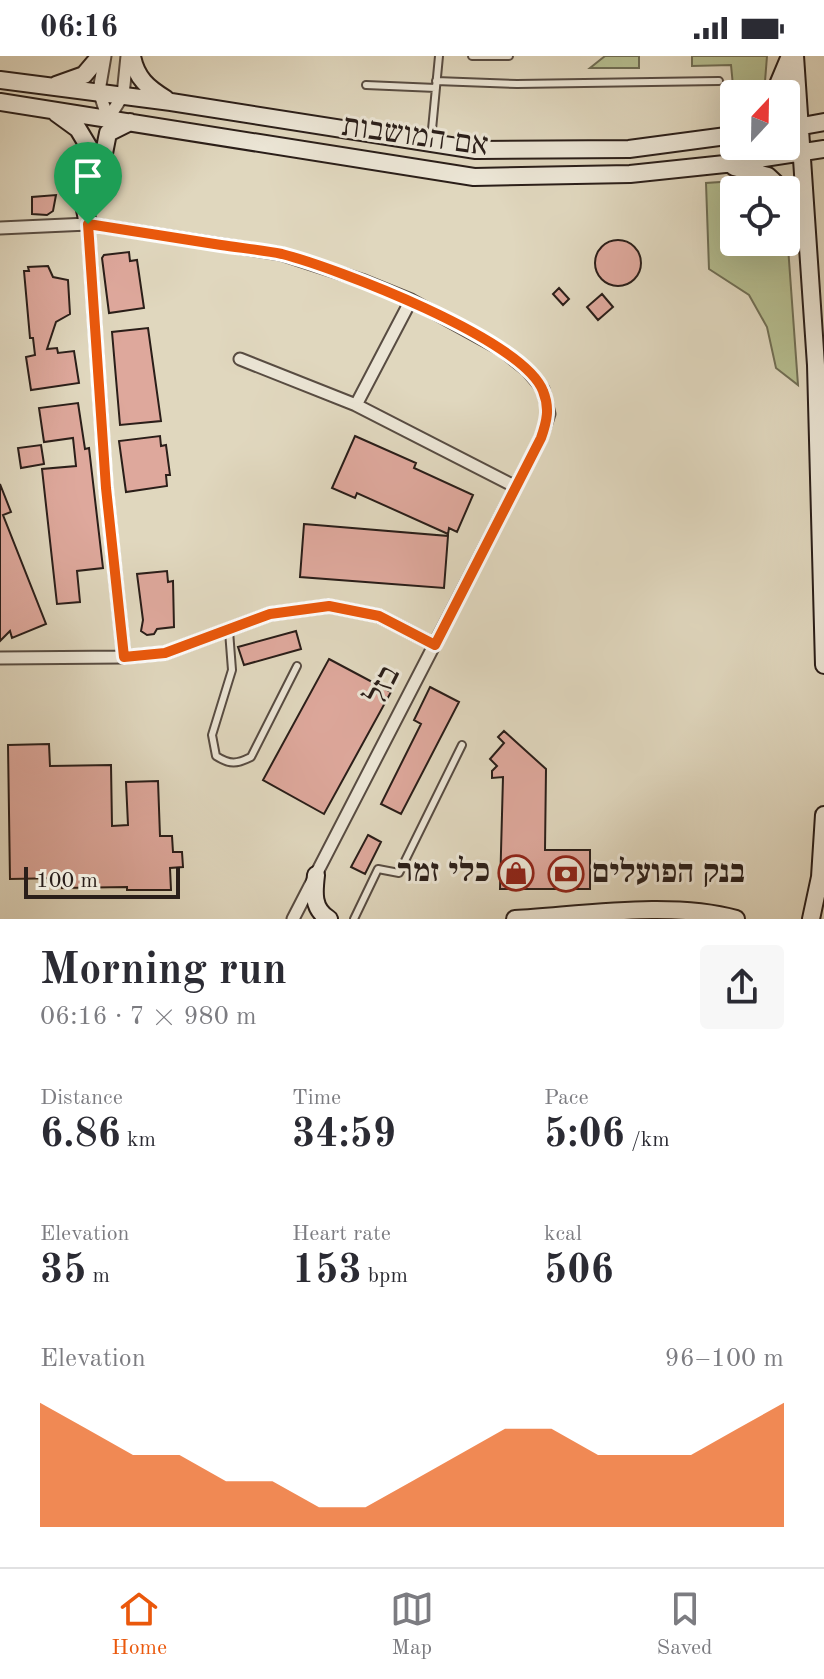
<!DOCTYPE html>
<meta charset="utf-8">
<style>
:root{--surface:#fff;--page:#f7f7f7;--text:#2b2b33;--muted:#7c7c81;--line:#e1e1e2;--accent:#ea580c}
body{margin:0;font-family:"Old Standard TT","Frank Ruhl Libre",serif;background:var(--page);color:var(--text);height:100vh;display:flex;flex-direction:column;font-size:30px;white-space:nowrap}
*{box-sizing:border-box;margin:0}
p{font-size:26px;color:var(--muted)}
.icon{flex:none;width:44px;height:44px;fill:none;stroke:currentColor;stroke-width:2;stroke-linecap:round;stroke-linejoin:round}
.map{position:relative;height:863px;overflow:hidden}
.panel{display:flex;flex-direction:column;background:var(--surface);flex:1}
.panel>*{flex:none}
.needle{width:52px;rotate:22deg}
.controls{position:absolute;left:720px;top:24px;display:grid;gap:16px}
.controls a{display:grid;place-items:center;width:80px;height:80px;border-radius:8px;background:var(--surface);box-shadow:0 8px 32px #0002;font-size:40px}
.scale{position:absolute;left:24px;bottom:20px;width:156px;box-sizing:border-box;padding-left:8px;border:4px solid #2a1e19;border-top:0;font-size:22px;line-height:28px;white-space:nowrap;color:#2a1e19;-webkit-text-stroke:6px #ebe5d5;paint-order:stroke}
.pin{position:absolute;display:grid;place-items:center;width:68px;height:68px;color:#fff;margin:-82px -34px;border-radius:50% 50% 50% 0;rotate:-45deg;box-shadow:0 0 8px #0007}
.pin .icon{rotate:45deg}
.round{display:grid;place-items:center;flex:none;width:84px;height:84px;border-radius:8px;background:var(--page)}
.overview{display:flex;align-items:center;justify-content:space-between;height:136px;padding:0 40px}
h1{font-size:44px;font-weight:800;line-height:60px}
.stats{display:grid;grid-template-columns:repeat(3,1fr);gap:12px;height:136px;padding:8px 40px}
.stats div{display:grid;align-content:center}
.stats b{font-size:40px;font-weight:800}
.stats small{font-size:22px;font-weight:400}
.stats p{font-size:22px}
.chart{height:224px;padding:16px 40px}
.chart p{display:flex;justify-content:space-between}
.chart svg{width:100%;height:144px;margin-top:8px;fill:var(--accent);opacity:.7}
.status{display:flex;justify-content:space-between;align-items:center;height:56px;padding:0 40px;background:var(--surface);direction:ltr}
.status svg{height:22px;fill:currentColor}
.tab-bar{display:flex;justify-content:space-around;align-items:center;height:112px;border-top:2px solid var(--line);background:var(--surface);font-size:22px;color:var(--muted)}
.tab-bar a{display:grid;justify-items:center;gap:4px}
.tab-bar .active{color:var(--accent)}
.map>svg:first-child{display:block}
</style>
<div class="status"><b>06:16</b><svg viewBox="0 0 49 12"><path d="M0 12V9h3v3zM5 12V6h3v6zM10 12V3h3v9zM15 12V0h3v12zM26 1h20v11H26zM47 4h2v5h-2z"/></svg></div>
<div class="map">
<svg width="824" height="863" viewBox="0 0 824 863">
<rect width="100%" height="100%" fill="#e0d7be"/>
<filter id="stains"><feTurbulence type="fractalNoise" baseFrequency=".0025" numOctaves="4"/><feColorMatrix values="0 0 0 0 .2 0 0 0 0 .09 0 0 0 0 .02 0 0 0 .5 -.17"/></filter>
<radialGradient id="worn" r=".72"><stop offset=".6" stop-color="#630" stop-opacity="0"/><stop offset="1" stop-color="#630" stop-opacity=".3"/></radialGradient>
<!-- green -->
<path fill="#b5bd8f" stroke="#706e54" stroke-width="2" d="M605,0H639V12H590Z
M692,0H767L764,38L734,40L731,9L692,10Z
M750,124L772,134H734V186H786V163L798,329L776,312L767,271L749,239L709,213L706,127Z"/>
<!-- building -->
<path fill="#dea89c" stroke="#2a1e19" stroke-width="2" d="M56,139L53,155L47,159L32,158V141Z
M595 207a23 23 0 1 1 46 0a23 23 0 1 1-46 0Z
M129,196L130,205L137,204L144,252L109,257L102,202L104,199Z
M48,210L53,221L68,224L70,258L56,266L47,293L57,292L58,297L74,295L79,327L31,334L26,301L35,299L33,282H30L24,215H29L28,211Z
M559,232L569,243L563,249L553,238Z
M602,238L613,251L598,264L587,251Z
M148,272L161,365L120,369L112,276Z
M78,347L85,393L89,392L103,512L77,515L80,546L57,548L42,413L76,410L73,382L44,386L39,352Z
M160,380L161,390L166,389L170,419H166L167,430L126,436L119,385Z
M355,380L416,407L414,412L473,439L457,476L449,472L448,478L357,437L355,442L332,432Z
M41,389L44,408L21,412L18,392Z
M0,428L11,456L3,459L46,568L12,582L10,575L0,585Z
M304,468L448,480L444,532L300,521Z
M167,515L168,526L173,525L174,571L157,573L154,578L147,579L141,575L143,564L137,518Z
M296,575L301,593L244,609L238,591Z
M329,603L391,636L324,758L263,724Z
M430,631L459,646L401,758L381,748L421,668L414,664Z
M504,675L546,713L545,794H590V833H500L503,721L492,722V715L497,710L490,703L504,687L498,681Z
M49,688L50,710L111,709L112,770L128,769L126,726L158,725L160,780H172L173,796H182L183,811L170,812L171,834H127V831L62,832V822L10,823L8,689Z
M368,779L381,786L365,818L351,811Z"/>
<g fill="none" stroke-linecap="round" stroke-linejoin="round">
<defs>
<path id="lane" d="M472,0H509
M436,25L517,28L719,25
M366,29L436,32
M431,84L439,0
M229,575L232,614L212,679L216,700C230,709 237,708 251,701L297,610
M354,863L378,813L399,817L462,689"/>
<path id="street" d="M105,0L99,35L108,63
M108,63L123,39L127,0
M88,168L106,432L124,601
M0,172L88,168L281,198L364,225L411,244L502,294L527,314L543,333L549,358L541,382L293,863
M240,303L356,349L411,244
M356,349L516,431
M0,602L124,601L165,597L270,558L329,550L379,560L435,589"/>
<path id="secondary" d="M132,0C136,22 148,32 166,43
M795,0L816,309L824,609
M0,24L171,46L476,94L629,93L734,79
M56,29L84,19L100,0
M774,38L790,0
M0,46L474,121L630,118L725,108L824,93
M56,57L78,73L90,93L84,149L88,168
M786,73L824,66
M734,111L768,120L783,134
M95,143L108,77L130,66
M316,819C314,836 312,853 329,863
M515,863C583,859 672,845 736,863
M811,863L820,821L824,759"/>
</defs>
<!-- lane casing -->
<use href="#lane" stroke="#584c42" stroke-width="10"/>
<!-- street casing -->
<use href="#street" stroke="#584c42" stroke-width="15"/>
<!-- secondary casing -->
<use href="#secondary" stroke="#2a1e19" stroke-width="20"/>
<!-- lane -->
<use href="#lane" stroke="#ebe5d5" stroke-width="6"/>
<!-- street -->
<use href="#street" stroke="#ebe5d5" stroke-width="11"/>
<!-- secondary -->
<use href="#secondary" stroke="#ebe5d5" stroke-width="16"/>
</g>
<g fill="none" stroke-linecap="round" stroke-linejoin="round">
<defs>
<path id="route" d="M88,168C133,175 177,182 221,189C241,192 262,194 282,198C336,212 523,283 543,335C550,352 547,365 541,382L435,589L379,560L329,550L270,558L165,597L124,601L106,432Z"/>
</defs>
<!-- route casing -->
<use href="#route" stroke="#fff" stroke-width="16"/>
<!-- route -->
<use href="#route" stroke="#ea580c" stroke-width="10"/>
</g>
<!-- icons -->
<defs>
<symbol id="shop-ring" viewBox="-11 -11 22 22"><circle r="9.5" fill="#ebe5d5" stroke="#8f2418" stroke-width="1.5"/><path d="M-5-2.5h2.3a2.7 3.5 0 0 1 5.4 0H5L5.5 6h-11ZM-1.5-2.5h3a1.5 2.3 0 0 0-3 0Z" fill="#8f2418"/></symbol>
<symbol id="bank-ring" viewBox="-11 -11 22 22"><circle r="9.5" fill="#ebe5d5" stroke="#8f2418" stroke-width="1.5"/><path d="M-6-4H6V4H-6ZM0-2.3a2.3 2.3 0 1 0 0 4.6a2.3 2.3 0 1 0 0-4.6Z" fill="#8f2418"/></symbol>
</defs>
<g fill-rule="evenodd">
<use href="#shop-ring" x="496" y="797" width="40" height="40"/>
<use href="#bank-ring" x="546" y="798" width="40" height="40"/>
</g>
<g text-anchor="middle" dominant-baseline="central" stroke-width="6" stroke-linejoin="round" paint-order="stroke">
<!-- street labels -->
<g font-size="32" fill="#2a1e19" stroke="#ebe5d5">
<text transform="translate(415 81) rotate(8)">אם המושבות</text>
<text transform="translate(384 630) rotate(-63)">בזל</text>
</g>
<!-- poi labels -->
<g font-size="32" font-weight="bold" fill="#2a1e19" stroke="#ebe5d5" text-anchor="end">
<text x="490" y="817">כלי זמר</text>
<text x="592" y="818" text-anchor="start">בנק הפועלים</text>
</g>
</g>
<rect width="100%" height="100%" filter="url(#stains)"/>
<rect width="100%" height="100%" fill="url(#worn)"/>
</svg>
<div class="controls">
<a><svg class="needle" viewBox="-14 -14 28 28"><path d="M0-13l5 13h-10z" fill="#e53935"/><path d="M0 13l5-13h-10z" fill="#7c7c81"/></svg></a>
<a><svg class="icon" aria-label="locate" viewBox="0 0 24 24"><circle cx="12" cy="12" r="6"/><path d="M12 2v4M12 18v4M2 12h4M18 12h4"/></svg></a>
</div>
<div class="scale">100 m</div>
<div class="pin" style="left:88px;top:168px;background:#1e9e55"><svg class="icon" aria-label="arrive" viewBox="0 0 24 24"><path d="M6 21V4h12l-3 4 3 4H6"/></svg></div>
</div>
<section class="panel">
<div class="overview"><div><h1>Morning run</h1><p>06:16 · 7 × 980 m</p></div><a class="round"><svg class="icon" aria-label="share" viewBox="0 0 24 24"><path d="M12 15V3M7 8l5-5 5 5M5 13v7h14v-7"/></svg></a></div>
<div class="stats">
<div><p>Distance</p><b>6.86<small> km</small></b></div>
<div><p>Time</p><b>34:59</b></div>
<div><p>Pace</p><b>5:06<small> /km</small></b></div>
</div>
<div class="stats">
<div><p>Elevation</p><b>35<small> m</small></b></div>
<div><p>Heart rate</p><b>153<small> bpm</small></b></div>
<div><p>kcal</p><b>506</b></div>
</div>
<div class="chart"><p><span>Elevation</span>96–100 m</p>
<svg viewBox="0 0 160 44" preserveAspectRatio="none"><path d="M0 44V6L10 14L20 22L30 22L40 30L50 30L60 38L70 38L80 30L90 22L100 14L110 14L120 22L130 22L140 22L150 14L160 6V44z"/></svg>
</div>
</section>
<nav class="tab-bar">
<a class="active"><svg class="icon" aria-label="home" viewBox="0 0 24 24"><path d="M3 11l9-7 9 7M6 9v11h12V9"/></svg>Home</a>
<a><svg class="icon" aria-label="map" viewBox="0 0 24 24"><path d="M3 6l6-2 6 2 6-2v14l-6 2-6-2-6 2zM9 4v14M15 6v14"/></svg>Map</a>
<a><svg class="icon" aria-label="saved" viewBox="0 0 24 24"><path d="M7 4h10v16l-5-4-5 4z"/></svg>Saved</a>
</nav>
